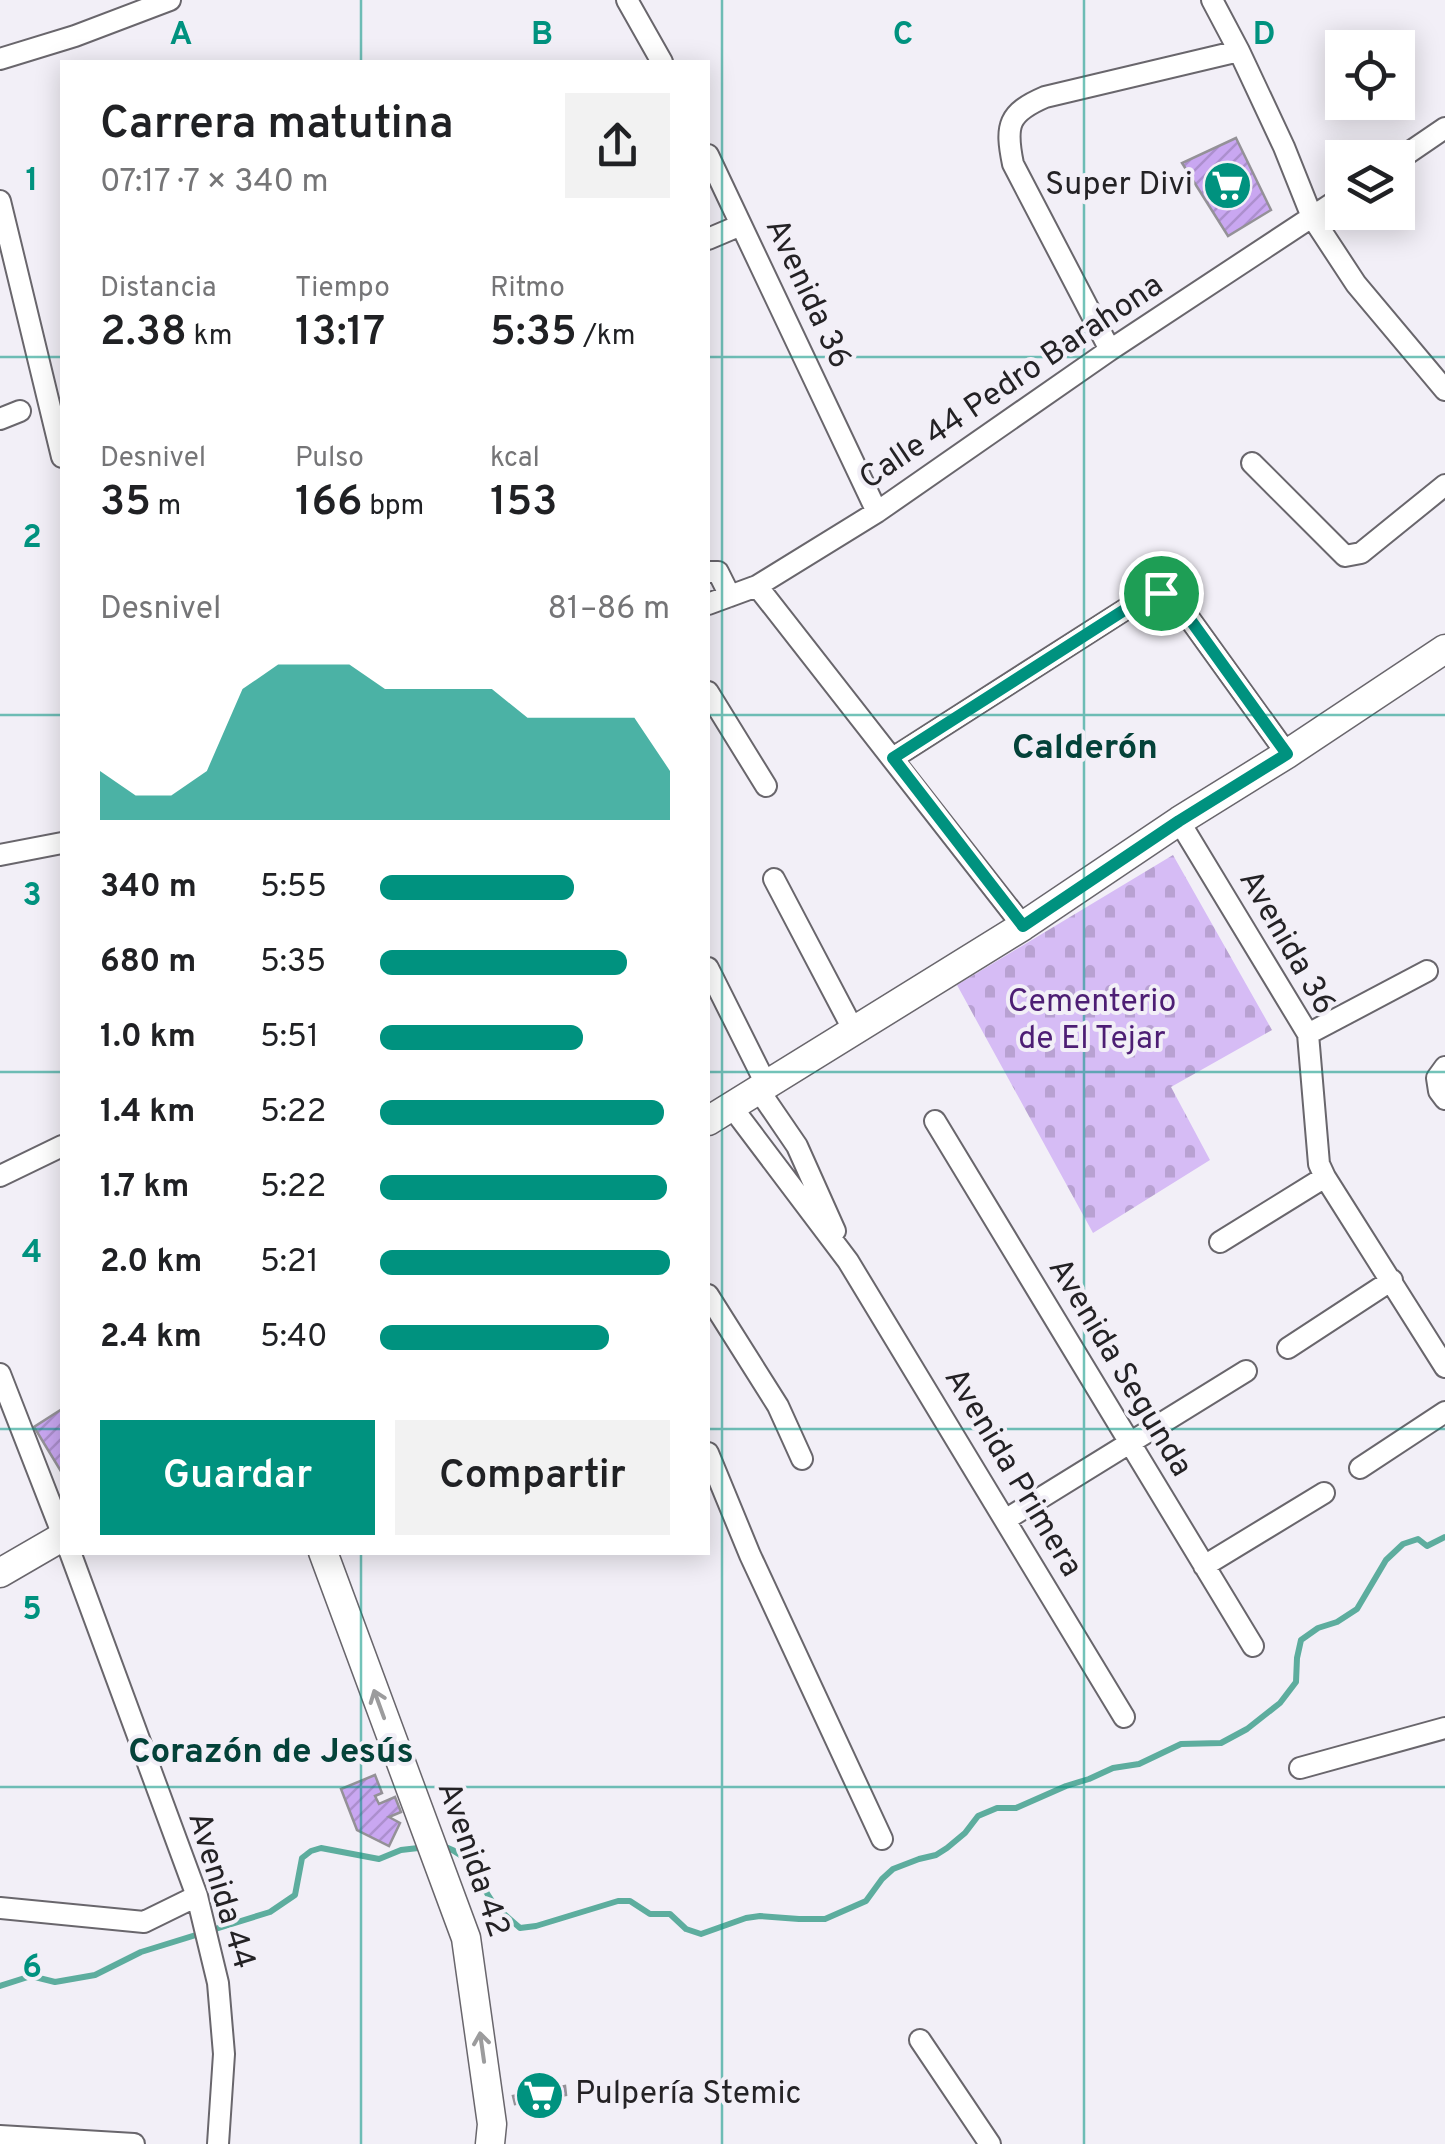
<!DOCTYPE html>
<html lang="es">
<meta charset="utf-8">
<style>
:root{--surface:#fff;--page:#f2f2f2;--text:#202124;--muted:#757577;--accent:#00927f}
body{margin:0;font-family:Overpass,sans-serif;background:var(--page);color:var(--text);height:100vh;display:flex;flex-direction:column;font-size:38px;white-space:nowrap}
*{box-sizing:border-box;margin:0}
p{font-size:32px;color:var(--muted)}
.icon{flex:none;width:55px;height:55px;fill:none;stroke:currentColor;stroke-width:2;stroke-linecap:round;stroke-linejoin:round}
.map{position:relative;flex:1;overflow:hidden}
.side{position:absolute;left:60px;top:60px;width:650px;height:1495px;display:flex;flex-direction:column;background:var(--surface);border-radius:0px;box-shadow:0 5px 25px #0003}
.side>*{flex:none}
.controls{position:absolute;left:1325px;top:30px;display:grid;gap:20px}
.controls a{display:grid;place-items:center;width:90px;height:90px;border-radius:0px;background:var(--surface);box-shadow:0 5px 25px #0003;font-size:50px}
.pin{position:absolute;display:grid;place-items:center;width:85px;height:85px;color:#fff;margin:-42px;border:5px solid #fff;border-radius:50%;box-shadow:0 2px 10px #0007}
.round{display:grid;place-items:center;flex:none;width:105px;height:105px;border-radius:0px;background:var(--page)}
.overview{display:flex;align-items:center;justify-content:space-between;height:170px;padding:0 40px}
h1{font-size:45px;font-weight:600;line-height:75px}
.metrics{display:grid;grid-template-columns:repeat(3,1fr);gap:15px;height:170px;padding:10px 40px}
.metrics div{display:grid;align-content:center}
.metrics b{font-size:42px;font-weight:600}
.metrics small{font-size:28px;font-weight:400}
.metrics p{font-size:28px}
.chart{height:280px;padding:20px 40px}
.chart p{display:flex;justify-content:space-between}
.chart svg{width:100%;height:180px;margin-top:10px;fill:var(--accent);opacity:.7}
.action{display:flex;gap:20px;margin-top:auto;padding:20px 40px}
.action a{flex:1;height:115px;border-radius:0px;background:var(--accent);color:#fff;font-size:40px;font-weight:600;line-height:115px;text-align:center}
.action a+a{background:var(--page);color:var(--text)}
ul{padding:0 40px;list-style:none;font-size:32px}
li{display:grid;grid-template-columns:160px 120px 1fr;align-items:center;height:75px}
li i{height:25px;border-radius:12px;background:var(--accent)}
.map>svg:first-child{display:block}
</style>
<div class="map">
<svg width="1445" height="2144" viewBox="0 0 1445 2144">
<defs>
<pattern id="cemetery-stones" width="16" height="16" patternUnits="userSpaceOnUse" patternTransform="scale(2.5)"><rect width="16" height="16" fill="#d6bcf5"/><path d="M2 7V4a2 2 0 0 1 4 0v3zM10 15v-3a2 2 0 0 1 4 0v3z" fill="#b8a1d2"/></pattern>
<pattern id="building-hatch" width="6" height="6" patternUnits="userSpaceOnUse" patternTransform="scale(2.5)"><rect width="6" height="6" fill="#c9a7f1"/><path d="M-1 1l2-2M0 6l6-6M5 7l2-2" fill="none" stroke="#ac8fce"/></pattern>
</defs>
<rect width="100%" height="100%" fill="#f2eff7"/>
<!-- cemetery -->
<path fill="url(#cemetery-stones)" d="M1173,855L1272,1030L1171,1087L1210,1160L1093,1233L957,985Z"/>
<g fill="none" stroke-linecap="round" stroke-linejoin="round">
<!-- stream -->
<path stroke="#5dad9e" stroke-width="6" d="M439,1845C473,1853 476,1881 495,1905C502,1913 512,1921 520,1928L536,1926L618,1901H630L650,1914H670L686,1929L701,1934L746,1918L760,1916L799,1919H825L866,1901L882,1879L893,1869L919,1859L936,1855L947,1848L965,1833L978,1816L997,1808H1016L1066,1786L1089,1779L1113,1768L1139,1764L1181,1744L1221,1743L1247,1729L1280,1703L1296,1682L1297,1658L1301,1640L1318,1628L1337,1622L1357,1609L1386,1560L1403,1544L1418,1539L1427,1546L1445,1537
M0,1986L31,1976L55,1982L95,1975L141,1952L270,1912L295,1895L302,1858L311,1851L321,1848L379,1859L401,1850L427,1847"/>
</g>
<!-- building -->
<path fill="url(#building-hatch)" stroke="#949197" stroke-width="2.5" d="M1236,138L1271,210L1228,236L1182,163Z
M62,1409V1473L34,1427Z
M375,1775L382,1793L375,1796L379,1804L395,1797L401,1812L389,1817L400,1823L389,1846L357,1830L341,1789Z
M565,2086L566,2095L515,2104L513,2096Z"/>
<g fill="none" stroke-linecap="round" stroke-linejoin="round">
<defs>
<path id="minor" d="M627,0L662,62
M1212,0L1239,51L1284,147L1312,217L1356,284L1445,390
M0,59L75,36L170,0
M708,155L877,512
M1398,160L1445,128
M0,201L62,457
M708,239L741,225
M1110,350L1013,164C1005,125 1008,113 1045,97L1239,51
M0,419L20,411
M1252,463L1345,556L1361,553L1445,485
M708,572H718L730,596
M757,586L1023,926
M708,604L757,586L877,512L1110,350L1342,197
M708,692L766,786
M893,758L1140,600L1161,593L1184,611L1287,754
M1179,821L1308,1034L1319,1164L1325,1177L1445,1367
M0,855L62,843
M774,879L854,1031
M708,968L766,1084
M1308,1034L1427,971
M1445,1067L1437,1078L1439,1091L1445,1099
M758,1089L797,1146L835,1231
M731,1106L848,1261L1124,1717
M935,1121L1253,1646
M0,1176L62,1146
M1220,1242L1325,1177
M708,1295L778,1406L802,1459
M1288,1348L1392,1280
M0,1374L62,1533
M708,1453L750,1555L882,1839
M1360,1468L1445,1412
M1005,1520L1246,1371
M70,1552L197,1896L218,1983L224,2054L218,2144
M1204,1566L1324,1493
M1300,1768L1445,1728
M0,1908L144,1922L197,1896
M920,2040L990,2144
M0,2136L134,2144"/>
<path id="major" d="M708,1121L1023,926L1179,821L1287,754L1445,649
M323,1552L466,1938L492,2124L490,2144
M0,1573L62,1537"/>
</defs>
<!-- minor casing -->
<use href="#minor" stroke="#69666c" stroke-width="24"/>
<!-- major casing -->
<use href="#major" stroke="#69666c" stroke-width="31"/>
<!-- minor -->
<use href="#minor" stroke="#fff" stroke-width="20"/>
<!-- major -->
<use href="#major" stroke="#fff" stroke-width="28"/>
</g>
<!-- one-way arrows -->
<defs><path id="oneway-shaft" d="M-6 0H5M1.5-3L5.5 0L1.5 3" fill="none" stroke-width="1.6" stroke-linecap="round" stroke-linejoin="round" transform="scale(2.5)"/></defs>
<g stroke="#9c9c9d">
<use href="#oneway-shaft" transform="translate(379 1704) rotate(-110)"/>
<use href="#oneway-shaft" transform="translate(482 2047) rotate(-98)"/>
</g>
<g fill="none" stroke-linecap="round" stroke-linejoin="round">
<defs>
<path id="route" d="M1161,593L1184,611L1287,754L1179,821L1023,926L893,758L1140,600Z"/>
</defs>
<!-- route casing -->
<use href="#route" stroke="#fff" stroke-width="20"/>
<!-- route -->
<use href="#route" stroke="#00927f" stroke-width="12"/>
</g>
<!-- grid -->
<path fill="none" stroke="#00927f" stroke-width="2.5" stroke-opacity="0.55" d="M361,0V62M722,0V2144M1084,0V2144M0,357H62M708,357H1445M0,715H62M708,715H1445M0,1072H62M708,1072H1445M0,1429H62M708,1429H1445M361,1552V2144M0,1787H1445"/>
<!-- icons -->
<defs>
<symbol id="supermarket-disc" viewBox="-11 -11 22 22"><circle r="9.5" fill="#00927f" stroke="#f2eff7"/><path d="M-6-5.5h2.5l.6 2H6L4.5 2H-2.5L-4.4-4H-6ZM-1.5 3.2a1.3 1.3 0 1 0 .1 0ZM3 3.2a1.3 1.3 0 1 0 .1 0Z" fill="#fff"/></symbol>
</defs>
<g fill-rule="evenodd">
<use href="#supermarket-disc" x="1200" y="158" width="55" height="55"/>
<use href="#supermarket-disc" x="512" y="2068" width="55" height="55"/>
</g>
<g text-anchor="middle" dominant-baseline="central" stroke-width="8" stroke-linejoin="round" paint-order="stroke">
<!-- poi labels -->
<g font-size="32" fill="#242225" stroke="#f2eff7" text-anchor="end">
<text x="1193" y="186">Super Divi</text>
<text x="575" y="2095" text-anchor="start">Pulpería Stemic</text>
</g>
<!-- street labels -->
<g font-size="32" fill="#242225" stroke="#f2eff7">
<text transform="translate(807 294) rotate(65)">Avenida 36</text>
<text transform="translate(1012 383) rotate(-34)">Calle 44 Pedro Barahona</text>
<text transform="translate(1286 943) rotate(60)">Avenida 36</text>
<text transform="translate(1119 1368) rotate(59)">Avenida Segunda</text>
<text transform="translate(1012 1473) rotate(59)">Avenida Primera</text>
<text transform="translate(472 1860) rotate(71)">Avenida 42</text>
<text transform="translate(220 1891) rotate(73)">Avenida 44</text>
</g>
<!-- park labels -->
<g font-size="32" fill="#4d1e74" stroke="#f2eff7">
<text x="1092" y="1003">Cementerio<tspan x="1092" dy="37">de El Tejar</tspan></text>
</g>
<!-- neighbourhood labels -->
<g font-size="35" font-weight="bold" fill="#044239" stroke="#f2eff7">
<text x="1085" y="749">Calderón</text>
<text x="271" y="1753">Corazón de Jesús</text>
</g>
</g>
<g font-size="32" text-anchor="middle" font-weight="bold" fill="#00927f" stroke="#f2eff7" stroke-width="8" stroke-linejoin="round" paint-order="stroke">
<text x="181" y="44">A</text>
<text x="542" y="44">B</text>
<text x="903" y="44">C</text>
<text x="1264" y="44">D</text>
<text x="32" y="190">1</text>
<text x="32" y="547">2</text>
<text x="32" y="905">3</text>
<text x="32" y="1262">4</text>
<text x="32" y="1619">5</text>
<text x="32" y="1977">6</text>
</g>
</svg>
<div class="controls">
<a><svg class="icon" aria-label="locate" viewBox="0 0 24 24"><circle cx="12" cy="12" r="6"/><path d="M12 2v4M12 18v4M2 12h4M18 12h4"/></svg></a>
<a><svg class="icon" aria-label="layers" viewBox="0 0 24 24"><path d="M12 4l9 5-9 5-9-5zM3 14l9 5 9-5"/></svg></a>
</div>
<div class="pin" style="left:1161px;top:593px;background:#1e9e55"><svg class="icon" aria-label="arrive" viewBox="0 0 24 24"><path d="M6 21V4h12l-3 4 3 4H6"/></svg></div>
<section class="side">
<div class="overview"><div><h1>Carrera matutina</h1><p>07:17 · 7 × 340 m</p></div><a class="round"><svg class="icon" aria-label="share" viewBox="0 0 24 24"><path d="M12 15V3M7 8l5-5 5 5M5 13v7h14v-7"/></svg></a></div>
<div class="metrics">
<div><p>Distancia</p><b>2.38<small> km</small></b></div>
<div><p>Tiempo</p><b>13:17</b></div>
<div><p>Ritmo</p><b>5:35<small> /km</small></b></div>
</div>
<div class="metrics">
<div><p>Desnivel</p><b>35<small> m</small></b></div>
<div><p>Pulso</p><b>166<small> bpm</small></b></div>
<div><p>kcal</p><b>153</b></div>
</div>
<div class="chart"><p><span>Desnivel</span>81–86 m</p>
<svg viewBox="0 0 160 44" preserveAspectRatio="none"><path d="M0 44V32L10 38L20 38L30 32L40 12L50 6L60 6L70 6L80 12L90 12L100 12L110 12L120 19L130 19L140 19L150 19L160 32V44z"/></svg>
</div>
<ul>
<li><b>340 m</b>5:55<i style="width:67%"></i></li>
<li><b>680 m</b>5:35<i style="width:85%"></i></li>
<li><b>1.0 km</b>5:51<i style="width:70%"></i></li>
<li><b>1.4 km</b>5:22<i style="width:98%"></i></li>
<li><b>1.7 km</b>5:22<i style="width:99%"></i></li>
<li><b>2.0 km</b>5:21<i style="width:100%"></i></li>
<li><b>2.4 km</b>5:40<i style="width:79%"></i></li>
</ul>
<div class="action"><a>Guardar</a><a>Compartir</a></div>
</section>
</div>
